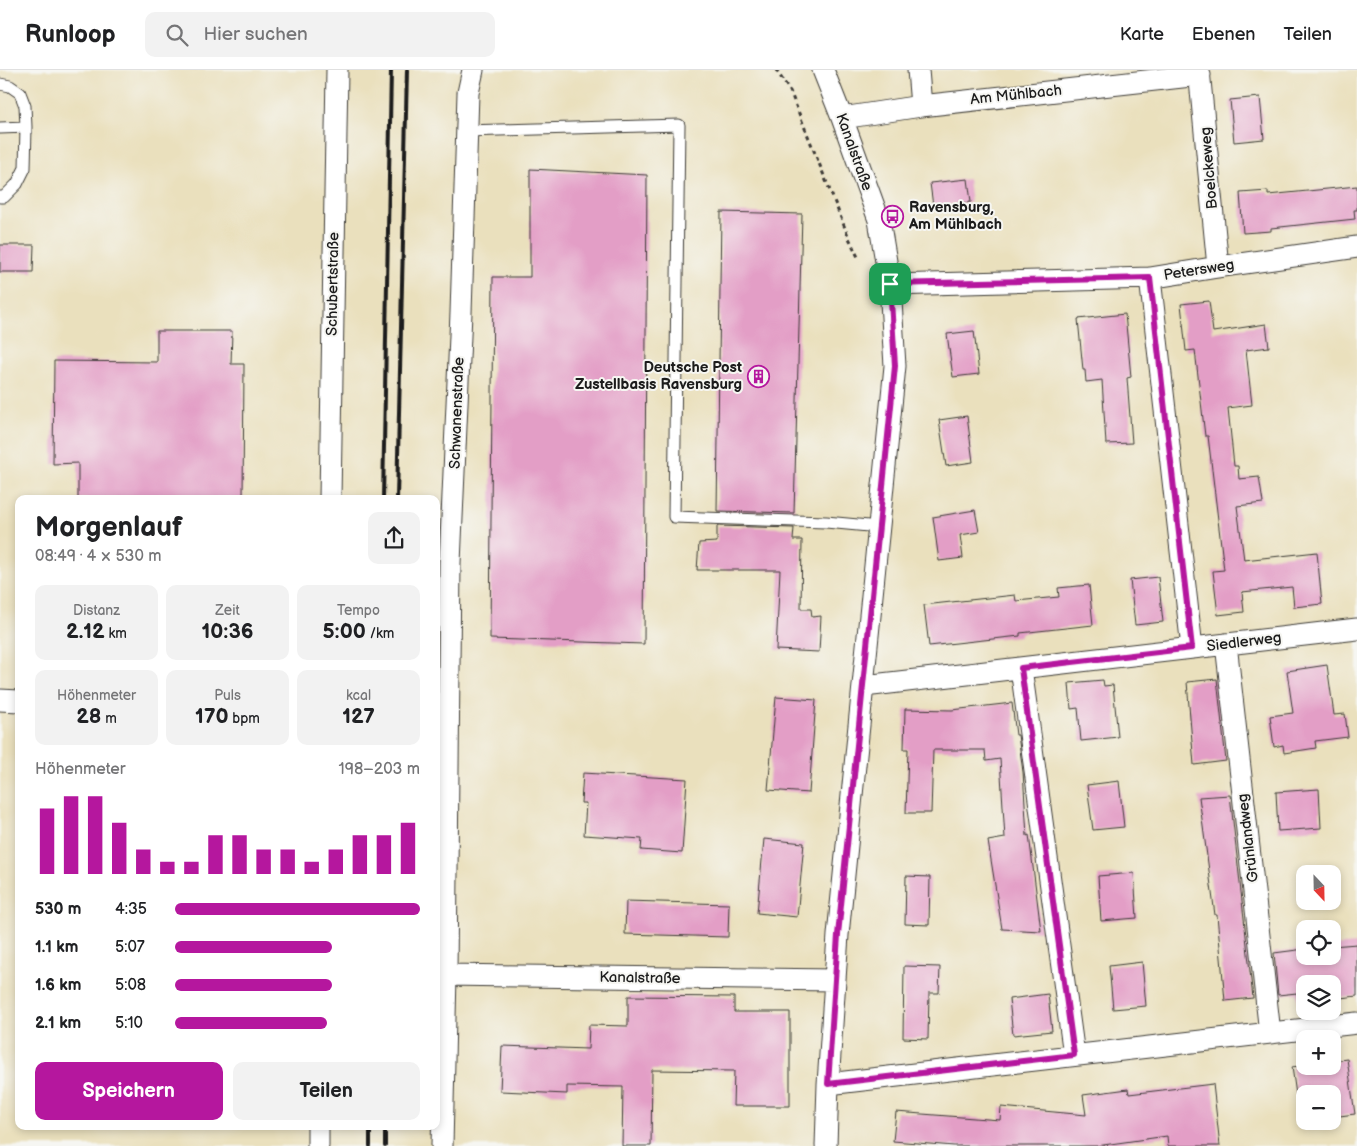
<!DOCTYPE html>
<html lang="de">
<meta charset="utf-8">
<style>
:root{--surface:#fff;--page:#f2f2f2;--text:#202124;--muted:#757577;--line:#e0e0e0;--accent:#b5179e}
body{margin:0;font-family:"Balsamiq Sans",sans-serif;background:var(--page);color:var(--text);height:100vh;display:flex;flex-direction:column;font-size:19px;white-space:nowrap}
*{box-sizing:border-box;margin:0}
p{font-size:16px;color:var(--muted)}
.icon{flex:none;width:28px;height:28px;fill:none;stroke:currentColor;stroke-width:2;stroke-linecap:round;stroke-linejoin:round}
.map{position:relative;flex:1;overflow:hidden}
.drawer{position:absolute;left:15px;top:425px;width:425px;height:635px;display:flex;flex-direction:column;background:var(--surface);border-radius:10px;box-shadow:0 2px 8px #0003}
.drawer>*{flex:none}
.needle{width:32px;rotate:158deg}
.buttons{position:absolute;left:1296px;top:795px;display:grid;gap:10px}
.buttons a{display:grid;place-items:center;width:45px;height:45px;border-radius:10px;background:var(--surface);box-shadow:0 2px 8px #0003;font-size:25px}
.pin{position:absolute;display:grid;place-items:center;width:42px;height:42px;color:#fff;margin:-21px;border-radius:10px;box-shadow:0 2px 8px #0006}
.round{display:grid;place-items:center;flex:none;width:52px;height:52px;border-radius:10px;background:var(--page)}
.overview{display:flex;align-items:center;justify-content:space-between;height:85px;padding:0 20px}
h1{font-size:28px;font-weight:600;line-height:38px}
.figures{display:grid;grid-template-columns:repeat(3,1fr);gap:8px;height:85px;padding:5px 20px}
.figures div{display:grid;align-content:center;border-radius:10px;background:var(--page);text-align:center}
.figures b{font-size:21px;font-weight:600}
.figures small{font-size:14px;font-weight:400}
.figures p{font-size:14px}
.chart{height:140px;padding:10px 20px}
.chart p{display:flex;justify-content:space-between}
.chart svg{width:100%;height:90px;margin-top:5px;stroke:var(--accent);stroke-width:6}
.cta{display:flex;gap:10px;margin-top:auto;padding:10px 20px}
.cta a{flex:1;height:58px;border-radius:10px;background:var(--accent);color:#fff;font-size:20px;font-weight:600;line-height:58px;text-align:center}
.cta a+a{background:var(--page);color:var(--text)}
ul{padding:0 20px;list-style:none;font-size:16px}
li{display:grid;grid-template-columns:80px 60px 1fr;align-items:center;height:38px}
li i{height:12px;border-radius:6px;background:var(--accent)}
header{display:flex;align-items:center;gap:30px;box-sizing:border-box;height:70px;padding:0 25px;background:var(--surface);border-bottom:1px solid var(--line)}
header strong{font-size:24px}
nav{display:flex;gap:28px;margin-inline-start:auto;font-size:18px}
.search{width:350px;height:45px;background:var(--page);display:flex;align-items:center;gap:12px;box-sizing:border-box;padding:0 18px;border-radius:10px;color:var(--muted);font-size:19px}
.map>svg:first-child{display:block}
</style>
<header>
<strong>Runloop</strong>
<div class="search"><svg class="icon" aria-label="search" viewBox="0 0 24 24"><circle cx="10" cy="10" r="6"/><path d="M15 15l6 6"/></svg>Hier suchen</div>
<nav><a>Karte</a><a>Ebenen</a><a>Teilen</a></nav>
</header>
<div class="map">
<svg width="1357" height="1076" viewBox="0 0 1357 1076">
<rect width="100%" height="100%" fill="#f6f6f2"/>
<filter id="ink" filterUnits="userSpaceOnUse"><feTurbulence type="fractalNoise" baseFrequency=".02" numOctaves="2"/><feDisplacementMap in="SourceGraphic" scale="10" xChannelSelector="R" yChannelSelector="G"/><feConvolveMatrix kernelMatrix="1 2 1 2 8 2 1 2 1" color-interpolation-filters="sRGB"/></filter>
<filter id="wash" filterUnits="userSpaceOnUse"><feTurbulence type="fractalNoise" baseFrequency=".0096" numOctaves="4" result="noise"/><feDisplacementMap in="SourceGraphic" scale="20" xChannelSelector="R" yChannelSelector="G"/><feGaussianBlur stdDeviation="1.12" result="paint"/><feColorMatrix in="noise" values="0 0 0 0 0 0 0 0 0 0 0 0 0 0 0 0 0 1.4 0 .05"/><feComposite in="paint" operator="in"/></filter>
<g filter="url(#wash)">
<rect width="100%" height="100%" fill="#eae0bd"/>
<g id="blocks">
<!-- building -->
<path fill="#e39ec6" d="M1260,27L1264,69L1234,72L1230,30Z
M530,99L647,105L644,574L490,569L493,207H530Z
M968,109L971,132L933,136L930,113Z
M1357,116V140H1354L1355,149L1271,158V161L1243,163L1240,123L1268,121V125Z
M721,142L802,144L794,443L717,441Z
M0,175H34L33,202H0Z
M1209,231L1213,262L1266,254L1269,277L1246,280L1252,335L1228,338L1234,396H1238L1239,409L1259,407L1263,433L1237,436L1244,490L1317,482L1322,534L1294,537L1292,517L1242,522L1244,542L1218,545L1213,501L1224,500L1208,366H1205L1195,280L1186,281L1181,234Z
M1125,244L1131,307L1127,308L1132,373L1106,374L1102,310L1086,312L1085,300H1083L1078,249Z
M157,261H232L231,294H244L243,429H78V393L53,394L54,291L157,292Z
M974,261L979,304L953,307L947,264Z
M967,346L973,392L946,396L939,350Z
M975,440L979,462L960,465L963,488L939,491L933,447Z
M717,456L794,458L793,470H802L801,539H811L812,547L821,546L819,582L776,580L780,500H697L699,473L717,472Z
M1158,507L1163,552L1135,555L1130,510Z
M1089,515L1093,555L1020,563V566L929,576L924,535L1015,525L1016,531L1059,527L1058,518Z
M1327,595L1334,645L1345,644L1348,667L1315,671L1316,678L1284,683L1283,675L1274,677L1270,646L1293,643L1287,601Z
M1217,609L1226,691L1194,695L1187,612Z
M1103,610L1104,616L1113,615L1118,667L1081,671L1078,638L1071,639L1069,613Z
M776,627L816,630L809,723L768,720Z
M1012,633L1016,665H1018L1023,702L1027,766L1029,765L1041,861L1002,859L988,771L1005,768L1000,689L986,691L985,680H933L931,743H906L908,679H904L905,639L952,640Z
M583,703L687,709L682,783L641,780L642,769L584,765L586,733H581Z
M1119,711L1124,757L1093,760L1087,715Z
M1319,719L1321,758L1278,761L1276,722Z
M1230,725L1253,928L1225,931L1217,845H1215L1199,727Z
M764,769L804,773L797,847L757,843Z
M1134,803L1137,848L1101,851L1098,806Z
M906,806L930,807L929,855L905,854Z
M626,831L729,834L728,867L625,864Z
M1357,874V926L1332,929V914H1305V932L1298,933L1297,923L1278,925L1274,883L1305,879V886H1332V876Z
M1142,892L1146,936L1113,939L1109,896Z
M904,896L940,897L939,923H929L928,969L903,968Z
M1048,924L1052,961L1013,965L1009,929Z
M628,926L734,927V942H790V1036H733L734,1001L652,1000L651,1076H622L623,1017L567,1016V1024L500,1021L502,976L588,979L589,955L628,956Z
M1347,989L1355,1044L1332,1047V1024H1305V1051L1300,1052L1292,997L1305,995L1332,996V991Z
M1213,1014L1220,1076H1168L1167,1066L1096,1076H954L893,1071L896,1042L1000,1050L1001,1037L1086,1045L1083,1025L1128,1019L1129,1024Z"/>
</g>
</g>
<g filter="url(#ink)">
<use href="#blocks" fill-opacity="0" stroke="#3b3934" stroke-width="1"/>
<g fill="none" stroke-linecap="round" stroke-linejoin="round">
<defs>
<path id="service" d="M0,14L10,16L20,23L25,36L26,57L25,98L17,114L4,127H0
M0,58L26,57
M466,61L679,55L674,447L826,452L879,457"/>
<path id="minor" d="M823,0L842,48L879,150L890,215L895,296L838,865L828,1014L826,1076
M1199,0L1218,197
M921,36L1200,5
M842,48L921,36L918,0
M1150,208L1192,578
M890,215L1150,208L1218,197L1357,177
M330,429L337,0
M1226,574L1270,963
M1021,598L1074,985
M864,616L1357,559
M0,630L19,631
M446,905L835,910
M828,1014L1357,953
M318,1076V1056
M442,1076L446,905L450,493L461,243L468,23L473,0"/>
</defs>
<!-- service casing -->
<use href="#service" stroke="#3b3934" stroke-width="13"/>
<!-- minor casing -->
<use href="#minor" stroke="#3b3934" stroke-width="23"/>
<!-- path -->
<path stroke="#3b3934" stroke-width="3" stroke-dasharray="4 4" stroke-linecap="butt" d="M776,0L790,21L849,168L858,187"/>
<!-- service -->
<use href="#service" stroke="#fff" stroke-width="11"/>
<!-- minor -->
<use href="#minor" stroke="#fff" stroke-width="21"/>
<!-- rail -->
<path stroke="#1c1c1c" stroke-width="4" d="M383,429L391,0
M397,429L407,0
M370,1076V1056
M385,1076V1056"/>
</g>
</g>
<g fill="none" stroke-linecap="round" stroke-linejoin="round" filter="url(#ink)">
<defs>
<path id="route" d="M1150,208L1192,578L1021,598L1074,985L828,1014L838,865L895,296L890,214Z"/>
</defs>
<!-- route casing -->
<use href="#route" stroke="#fff" stroke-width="10"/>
<!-- route -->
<use href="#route" stroke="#b5179e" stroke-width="6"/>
</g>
<!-- icons -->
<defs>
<symbol id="bus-ring" viewBox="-11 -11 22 22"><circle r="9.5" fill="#f6f6f2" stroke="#b5179e" stroke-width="1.5"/><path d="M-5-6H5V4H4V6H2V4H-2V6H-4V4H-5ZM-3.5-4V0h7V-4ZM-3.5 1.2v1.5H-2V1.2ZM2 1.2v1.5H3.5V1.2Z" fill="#b5179e"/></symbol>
<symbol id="building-ring" viewBox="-11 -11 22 22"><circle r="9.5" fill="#f6f6f2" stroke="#b5179e" stroke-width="1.5"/><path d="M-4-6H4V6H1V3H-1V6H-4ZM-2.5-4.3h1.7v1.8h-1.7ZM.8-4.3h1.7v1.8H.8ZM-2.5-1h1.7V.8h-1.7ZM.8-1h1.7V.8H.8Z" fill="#b5179e"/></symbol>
</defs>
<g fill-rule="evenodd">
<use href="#bus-ring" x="880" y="134" width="25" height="25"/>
<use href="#building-ring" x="746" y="294" width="25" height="25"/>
</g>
<g text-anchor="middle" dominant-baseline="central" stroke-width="4" stroke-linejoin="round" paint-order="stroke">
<!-- street labels -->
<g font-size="15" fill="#1c1c1c" stroke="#f6f6f2">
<text transform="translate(1016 25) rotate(-6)">Am Mühlbach</text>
<text transform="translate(854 82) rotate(70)">Kanalstraße</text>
<text transform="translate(1209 98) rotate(-95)">Boelckeweg</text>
<text transform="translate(1199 200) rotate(-9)">Petersweg</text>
<text transform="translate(333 214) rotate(-89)">Schubertstraße</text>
<text transform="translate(457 343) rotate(-88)">Schwanenstraße</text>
<text transform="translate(1244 572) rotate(-7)">Siedlerweg</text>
<text transform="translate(1248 768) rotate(-97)">Grünlandweg</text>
<text transform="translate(640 908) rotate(1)">Kanalstraße</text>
</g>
<!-- poi labels -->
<g font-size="15" font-weight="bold" fill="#1c1c1c" stroke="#f6f6f2" text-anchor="start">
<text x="909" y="137">Ravensburg,<tspan x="909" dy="17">Am Mühlbach</tspan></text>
<text x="742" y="297" text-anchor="end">Deutsche Post<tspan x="742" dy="17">Zustellbasis Ravensburg</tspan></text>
</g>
</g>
</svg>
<div class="buttons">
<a><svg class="needle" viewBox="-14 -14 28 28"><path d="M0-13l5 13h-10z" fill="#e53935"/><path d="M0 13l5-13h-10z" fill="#757577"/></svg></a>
<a><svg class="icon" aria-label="locate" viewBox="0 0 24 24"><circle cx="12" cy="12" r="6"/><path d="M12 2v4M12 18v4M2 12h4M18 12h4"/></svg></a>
<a><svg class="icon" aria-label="layers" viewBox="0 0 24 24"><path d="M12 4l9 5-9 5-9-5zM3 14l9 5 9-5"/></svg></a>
<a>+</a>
<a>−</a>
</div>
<div class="pin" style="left:890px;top:214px;background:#1e9e55"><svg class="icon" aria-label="arrive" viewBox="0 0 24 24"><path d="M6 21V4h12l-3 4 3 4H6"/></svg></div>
<section class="drawer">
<div class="overview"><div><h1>Morgenlauf</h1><p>08:49 · 4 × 530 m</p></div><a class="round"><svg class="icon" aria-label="share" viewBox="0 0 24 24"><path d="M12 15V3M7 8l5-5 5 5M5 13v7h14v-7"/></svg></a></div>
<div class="figures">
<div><p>Distanz</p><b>2.12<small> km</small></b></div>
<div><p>Zeit</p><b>10:36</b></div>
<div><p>Tempo</p><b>5:00<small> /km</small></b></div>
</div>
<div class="figures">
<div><p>Höhenmeter</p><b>28<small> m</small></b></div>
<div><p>Puls</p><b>170<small> bpm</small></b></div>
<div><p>kcal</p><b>127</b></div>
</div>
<div class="chart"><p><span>Höhenmeter</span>198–203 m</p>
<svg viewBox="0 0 160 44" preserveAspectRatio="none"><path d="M5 44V12M15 44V6M25 44V6M35 44V19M45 44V32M55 44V38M65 44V38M75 44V25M85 44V25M95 44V32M105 44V32M115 44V38M125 44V32M135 44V25M145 44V25M155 44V19"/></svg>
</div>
<ul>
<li><b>530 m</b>4:35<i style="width:100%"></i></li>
<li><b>1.1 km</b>5:07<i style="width:64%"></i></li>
<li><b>1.6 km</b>5:08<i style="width:64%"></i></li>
<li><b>2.1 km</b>5:10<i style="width:62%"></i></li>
</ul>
<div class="cta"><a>Speichern</a><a>Teilen</a></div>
</section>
</div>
